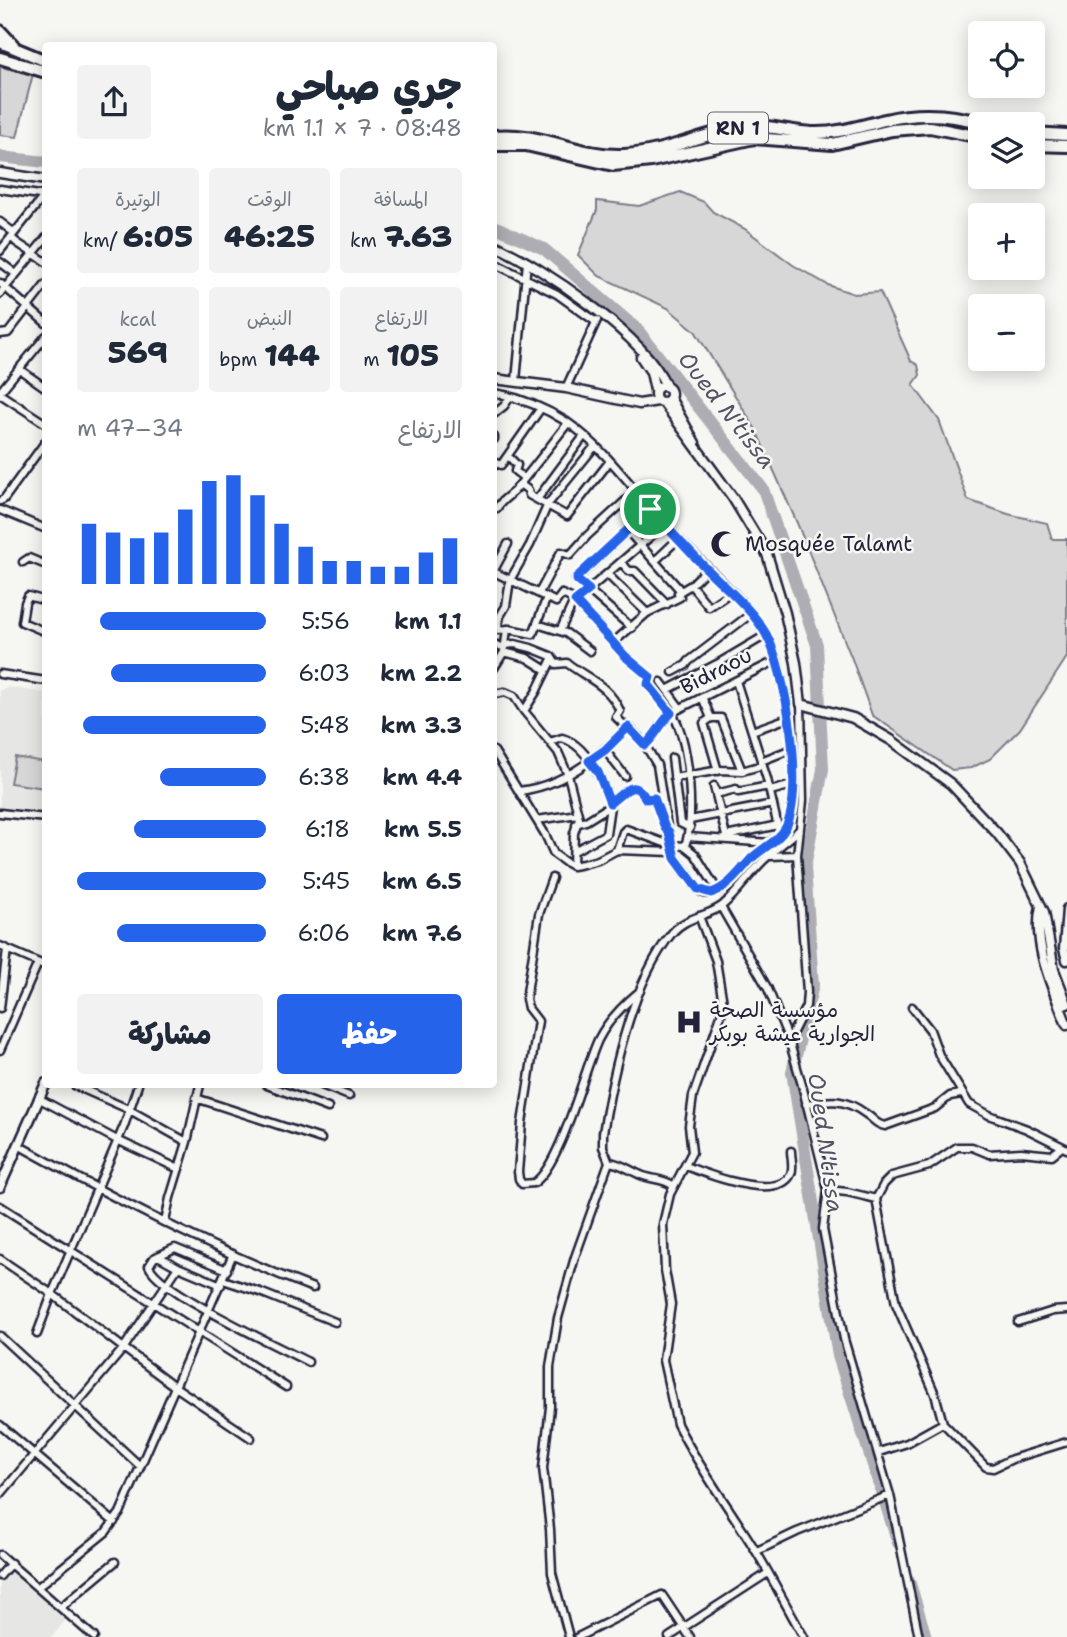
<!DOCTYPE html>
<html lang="ar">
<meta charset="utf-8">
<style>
:root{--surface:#fff;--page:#f2f2f3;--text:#1f2937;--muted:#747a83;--accent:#2563eb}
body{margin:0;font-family:"Shantell Sans","Playpen Sans Arabic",sans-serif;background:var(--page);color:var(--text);direction:rtl;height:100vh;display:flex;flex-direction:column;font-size:26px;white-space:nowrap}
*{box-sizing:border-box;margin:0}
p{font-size:23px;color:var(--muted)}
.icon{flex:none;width:38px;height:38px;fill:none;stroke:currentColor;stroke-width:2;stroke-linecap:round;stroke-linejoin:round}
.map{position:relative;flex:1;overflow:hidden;direction:ltr}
.drawer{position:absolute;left:42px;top:42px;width:455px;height:1046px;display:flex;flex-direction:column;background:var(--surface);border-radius:7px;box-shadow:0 4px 18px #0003;direction:rtl}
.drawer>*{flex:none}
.fabs{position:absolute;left:968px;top:21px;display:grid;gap:14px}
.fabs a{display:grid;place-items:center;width:77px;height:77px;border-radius:7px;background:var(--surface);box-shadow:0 4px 18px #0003;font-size:35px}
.pin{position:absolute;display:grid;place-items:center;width:60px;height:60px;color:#fff;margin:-30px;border:4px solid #fff;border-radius:50%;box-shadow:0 2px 7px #0007}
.round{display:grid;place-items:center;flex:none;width:74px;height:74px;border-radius:7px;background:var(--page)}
.headline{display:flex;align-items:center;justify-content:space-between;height:119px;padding:0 35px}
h1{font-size:38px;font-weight:800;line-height:52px}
.metrics{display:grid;grid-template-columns:repeat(3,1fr);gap:10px;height:119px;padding:7px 35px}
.metrics div{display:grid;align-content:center;border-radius:7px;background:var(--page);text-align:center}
.metrics b{font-size:30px;font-weight:800}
.metrics small{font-size:19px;font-weight:400}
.metrics p{font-size:19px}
.chart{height:196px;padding:14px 35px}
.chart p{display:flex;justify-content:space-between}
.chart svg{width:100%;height:126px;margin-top:7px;stroke:var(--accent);stroke-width:6}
.primary-button{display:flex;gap:14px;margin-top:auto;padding:14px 35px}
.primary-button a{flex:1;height:80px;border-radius:7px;background:var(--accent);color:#fff;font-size:28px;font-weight:800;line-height:80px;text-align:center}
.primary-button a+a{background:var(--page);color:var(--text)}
ul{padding:0 35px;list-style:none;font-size:23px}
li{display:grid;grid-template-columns:112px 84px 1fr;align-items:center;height:52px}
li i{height:18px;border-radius:9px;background:var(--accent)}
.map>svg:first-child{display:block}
</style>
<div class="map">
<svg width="1067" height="1637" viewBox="0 0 1067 1637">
<rect width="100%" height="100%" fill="#f6f6f2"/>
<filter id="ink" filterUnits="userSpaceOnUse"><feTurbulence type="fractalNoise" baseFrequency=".0143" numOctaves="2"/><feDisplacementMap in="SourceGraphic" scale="14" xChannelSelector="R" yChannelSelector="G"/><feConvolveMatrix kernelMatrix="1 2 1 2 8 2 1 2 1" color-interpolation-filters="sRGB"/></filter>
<g filter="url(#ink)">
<!-- built -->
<path fill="#e6e6e4" d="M8,687L45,693V817L0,811V691Z
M7,1568L67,1618L52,1637H0V1577Z"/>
<!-- green -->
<path fill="#d7d7d7" stroke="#7c7c89" stroke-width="2" d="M0,67L33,74L17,137L0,135Z
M680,192L704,202L713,212L745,229L793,265L828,285L854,294L880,292L911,361L918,365L920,375L913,385L939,420L968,500L1008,514L1047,523L1052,539H1067V657L1020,729L990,759L971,768L952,770L872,715L852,659L797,523L755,428L695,331L668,308L599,276L578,255L597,210V201L639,206Z
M15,757L45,762V788L10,783Z"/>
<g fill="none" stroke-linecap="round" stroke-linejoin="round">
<!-- river -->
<path stroke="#adadb3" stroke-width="12" d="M0,157L46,162
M494,226L544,249L637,329L763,489L817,645L823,769L805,867L813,985L792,1072L838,1356L898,1543
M909,1580L926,1637"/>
<defs>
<path id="street" d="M0,189L46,196
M0,222L13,232L12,238L16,242L46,262
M0,251L44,196
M0,262L16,274
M494,263L557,294L596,322
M0,283L46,323
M0,294L46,238
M0,334L8,333L46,284
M19,369L46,388
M516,381L527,262
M566,388L597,320
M0,392L46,336
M494,393C519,397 545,408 567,422C609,451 638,497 673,533C701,564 747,600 766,634C786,672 800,769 792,811C787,834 771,840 756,855C745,865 715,907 698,889C694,886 692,880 689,876C682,865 673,858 670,845L685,846
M0,394L46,424
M494,414L504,406L510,397
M494,437V439
M508,456L517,465L515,471L524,478
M494,466L496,463L501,465L541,408
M520,484L528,490L529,495L567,516L610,461
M538,498L584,436
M0,501L4,499L46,441
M497,508C502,499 510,496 516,489C534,467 551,445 568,423
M0,510L46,529
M655,561L678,539
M23,562L29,558L46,565
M621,562L629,571H635L667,604
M494,570L508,544
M494,572L556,602L562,594L573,599L626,657L650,677L649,685C658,692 674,714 678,725C689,752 695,818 685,846L695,854L718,891
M607,574L647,613
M691,585L709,607L731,592
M681,591L691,585L707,569
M539,593L561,552L570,555L587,536L636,491
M547,597L533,634L509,629L497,630L500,616L506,606L510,580L530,545L548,504L595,446
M46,601L28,596L25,603L22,622L46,632
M537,624L566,633L590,651
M632,628L576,579L650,509
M560,631L573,603L665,524
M614,642L647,613L680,597L678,593L681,591L627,530
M494,644L505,648
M505,645L515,644L531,648L551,656L556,664L567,663C588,679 609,685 620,711L616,717L627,728
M504,652L527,658L546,670
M494,668L504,652L507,629
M673,672L686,665L689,661L752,613
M0,674L46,681
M736,681L767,779L780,836
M661,682L680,708
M667,690L717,664L766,635
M494,694L505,692L514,696L524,711L558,752L568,775L579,818L574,833L573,866
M702,697L711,718
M524,711L536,692L552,659
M711,718H721L742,771
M711,718L704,723L718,771
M752,731L788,718
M550,742L562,738C587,745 602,780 610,802
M645,745C655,737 660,724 671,713L777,660
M605,750L625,776
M494,751L545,834L554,854L565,862L573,866L583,864L598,860L617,850L672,852
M672,758L680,823L690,828
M761,761L792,749
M674,778L720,770L742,771L763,765
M714,786L726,836L778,825
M518,791C561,787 598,758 627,728H630L644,743L657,765L670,845L626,829L623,832L617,850
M770,791L793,785
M716,794L736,789L738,792L769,786
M0,813L46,818
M537,820L578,814
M690,820L773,804
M576,824L586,821L610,806V802C625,792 634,777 646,799L654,798L669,832
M688,837L770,843
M574,851L606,834L610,806
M770,856L797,855
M552,878L539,914L526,999L528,1008L538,1021L522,1123L518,1172L519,1179L522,1184L534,1183C561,1165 583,1073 598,1040C608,1020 623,1005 640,991
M721,907L768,989L789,1040L802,1085L828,1190L823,1229L844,1339L890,1495L919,1637
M699,916L716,961L723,1003L722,1012L693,1096L689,1126L692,1152L670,1194L663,1224L665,1270L671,1304L663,1360L677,1424C699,1468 729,1507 754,1548C772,1577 787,1608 804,1637
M0,946L46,966
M912,1007L930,1030L939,1055L969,1104L989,1115L1027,1129L1067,1149
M0,1008L7,949
M789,1040L806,1006L807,992L797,855L803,801L801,704
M0,1050L38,963
M74,1085L128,1109L187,1142
M267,1085L328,1108
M321,1085L349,1096
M38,1098L117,1140L179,1169
M196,1098L321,1139
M806,1104C832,1100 844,1098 866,1114C874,1119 876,1125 885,1126L935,1108L950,1096L961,1094
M18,1145C113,1198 211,1249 313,1288
M609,1162C621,1163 630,1171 641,1175C652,1180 663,1178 674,1186
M686,1166C706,1174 778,1202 791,1174C794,1167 791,1158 791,1151
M828,1190L847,1192L876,1199
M0,1206L286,1387
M165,1222L170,1198L187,1142L200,1085
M158,1256L178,1267
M0,1259L52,1294L174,1386L251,1438
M227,1270L175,1248L154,1258L149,1266C160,1292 277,1346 308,1362
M223,1280L260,1292L335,1322
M1018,1322L1053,1311L1067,1310
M37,1334L52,1294L124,1126L138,1085
M0,1336L140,1466
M943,1423L935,1394L896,1304L876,1199L884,1184L892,1176L929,1166L957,1147H972L989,1154L1021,1152L1052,1155L1062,1147
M0,1425L114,1522
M879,1452L907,1443L943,1423L986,1467L993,1468L1012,1459L1067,1442
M0,1495L123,1349L178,1267L221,1285
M757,1551L797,1532L890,1495
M0,1555L94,1637
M0,1576L11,1563
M38,1587L106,1532L120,1513L233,1254
M61,1607L115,1562
M569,1637L552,1573L550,1529L543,1468L550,1407V1367L558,1318L575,1257L609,1162L603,1147V1133C613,1072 633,981 672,933C686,916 708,917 723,905C737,893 747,878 759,865C771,852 786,842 799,830
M578,1637L662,1595L690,1637
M669,1637L768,1573"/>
<path id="secondary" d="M0,173L46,180
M494,245C542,267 646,336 666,386
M641,357L651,372L655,390
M494,379L566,388L639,404L658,401
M655 394a8 8 0 1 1 16 0a8 8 0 1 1-16 0Z
M670,398L695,443
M663,402L733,498L767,554L785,613L796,663L801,704L853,718L891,740L951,784L997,833L1020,863L1044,912L1054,970L1067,1004
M1041,906C1032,945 1053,989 1067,1025
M1067,909L1064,949L1067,960
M0,1187L46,1083"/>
<path id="highway" d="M0,31L13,45
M0,42L46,61
M0,58L46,72
M1032,133L1067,135
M494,136C539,131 580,157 624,155C666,153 703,133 743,127C767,124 789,132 812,133C837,134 861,126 885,120C919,112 952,114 985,124
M494,145H526L613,165L651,161L754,138L832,144L892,130L930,127L980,137
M1032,145L1067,146"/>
</defs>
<!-- street casing -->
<use href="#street" stroke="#22223b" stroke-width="11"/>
<!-- secondary casing -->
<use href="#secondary" stroke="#22223b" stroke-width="13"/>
<!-- highway casing -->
<use href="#highway" stroke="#22223b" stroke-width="16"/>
<!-- street -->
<use href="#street" stroke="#f6f6f2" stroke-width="6"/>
<!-- secondary -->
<use href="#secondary" stroke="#f6f6f2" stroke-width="8"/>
<!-- highway -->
<use href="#highway" stroke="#f6f6f2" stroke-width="10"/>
</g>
</g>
<g fill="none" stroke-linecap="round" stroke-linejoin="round" filter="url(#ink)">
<defs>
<path id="route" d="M650,509C669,529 688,551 709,571C729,591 752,609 766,634C786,670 805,789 786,827C779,841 762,848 751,859C739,872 728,888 711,893L698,889L675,858L669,832L665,828L654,798L646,799C634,777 625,792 610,803L598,772L589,761L605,750L628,727L645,745C655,737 660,724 671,713L648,684L650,677L626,657L575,601L589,590L577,580V577Z"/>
</defs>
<!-- route casing -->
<use href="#route" stroke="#fff" stroke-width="14"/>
<!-- route -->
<use href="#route" stroke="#2563eb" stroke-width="9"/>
</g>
<!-- icons -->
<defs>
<symbol id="mosque-bare" viewBox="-9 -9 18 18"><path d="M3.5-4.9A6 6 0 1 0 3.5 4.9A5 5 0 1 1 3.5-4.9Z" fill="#22223b" stroke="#f6f6f2" stroke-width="2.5" paint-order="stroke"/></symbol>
<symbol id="hospital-bare" viewBox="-9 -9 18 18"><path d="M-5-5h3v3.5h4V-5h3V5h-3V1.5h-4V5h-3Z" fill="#22223b" stroke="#f6f6f2" stroke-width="2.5" paint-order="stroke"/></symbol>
</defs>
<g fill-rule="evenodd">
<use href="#mosque-bare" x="705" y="525" width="38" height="38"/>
<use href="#hospital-bare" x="670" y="1003" width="38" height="38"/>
</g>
<g text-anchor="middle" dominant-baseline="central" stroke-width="5" stroke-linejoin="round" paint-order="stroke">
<!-- shield labels -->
<rect fill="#f6f6f2" stroke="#626272" stroke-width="2" x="708" y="112.5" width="60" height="31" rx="5"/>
<g font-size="19" font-weight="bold" fill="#22223b">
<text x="738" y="128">RN 1</text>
</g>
<!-- poi labels -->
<g font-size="21" fill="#22223b" stroke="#f6f6f2" text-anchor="start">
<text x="745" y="544">Mosquée Talamt</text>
<text x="710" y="1010">مؤسسة الصحة<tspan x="710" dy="24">الجوارية عيشة بوبكر</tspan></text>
</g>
<!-- street labels -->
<g font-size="21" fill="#22223b" stroke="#f6f6f2">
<text transform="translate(716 671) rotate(-27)">Bidraou</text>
</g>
<!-- water labels -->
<g font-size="23" font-style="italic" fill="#535365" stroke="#f6f6f2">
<text transform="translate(727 410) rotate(52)">Oued N'tissa</text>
<text transform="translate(826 1143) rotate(82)">Oued N'tissa</text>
</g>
</g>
</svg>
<div class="fabs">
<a><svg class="icon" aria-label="locate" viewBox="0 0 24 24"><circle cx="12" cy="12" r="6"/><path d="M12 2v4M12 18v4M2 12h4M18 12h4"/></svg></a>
<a><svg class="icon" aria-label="layers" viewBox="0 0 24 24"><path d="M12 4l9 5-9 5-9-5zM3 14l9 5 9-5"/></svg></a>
<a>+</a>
<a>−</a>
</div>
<div class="pin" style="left:650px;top:509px;background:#1e9e55"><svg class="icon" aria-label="arrive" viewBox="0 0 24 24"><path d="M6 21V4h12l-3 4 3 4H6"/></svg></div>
<section class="drawer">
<div class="headline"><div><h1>جري صباحي</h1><p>08:48 · 7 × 1.1 km</p></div><a class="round"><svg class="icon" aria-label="share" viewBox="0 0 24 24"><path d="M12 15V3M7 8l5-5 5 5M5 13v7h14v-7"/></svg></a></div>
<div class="metrics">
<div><p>المسافة</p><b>7.63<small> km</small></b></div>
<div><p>الوقت</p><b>46:25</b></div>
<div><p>الوتيرة</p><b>6:05<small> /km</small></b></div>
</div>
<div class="metrics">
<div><p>الارتفاع</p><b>105<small> m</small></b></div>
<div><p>النبض</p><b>144<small> bpm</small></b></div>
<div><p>kcal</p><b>569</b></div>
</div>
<div class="chart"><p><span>الارتفاع</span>34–47 m</p>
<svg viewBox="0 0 160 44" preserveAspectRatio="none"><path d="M5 44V23M15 44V26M25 44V28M35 44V26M45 44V18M55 44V8M65 44V6M75 44V13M85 44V23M95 44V31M105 44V36M115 44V36M125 44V38M135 44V38M145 44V33M155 44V28"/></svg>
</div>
<ul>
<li><b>1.1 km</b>5:56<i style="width:88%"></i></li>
<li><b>2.2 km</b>6:03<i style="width:82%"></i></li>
<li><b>3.3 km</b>5:48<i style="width:97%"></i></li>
<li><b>4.4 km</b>6:38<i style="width:56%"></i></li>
<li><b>5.5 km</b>6:18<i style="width:70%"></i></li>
<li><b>6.5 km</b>5:45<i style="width:100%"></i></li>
<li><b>7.6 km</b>6:06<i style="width:79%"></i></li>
</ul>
<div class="primary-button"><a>حفظ</a><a>مشاركة</a></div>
</section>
</div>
